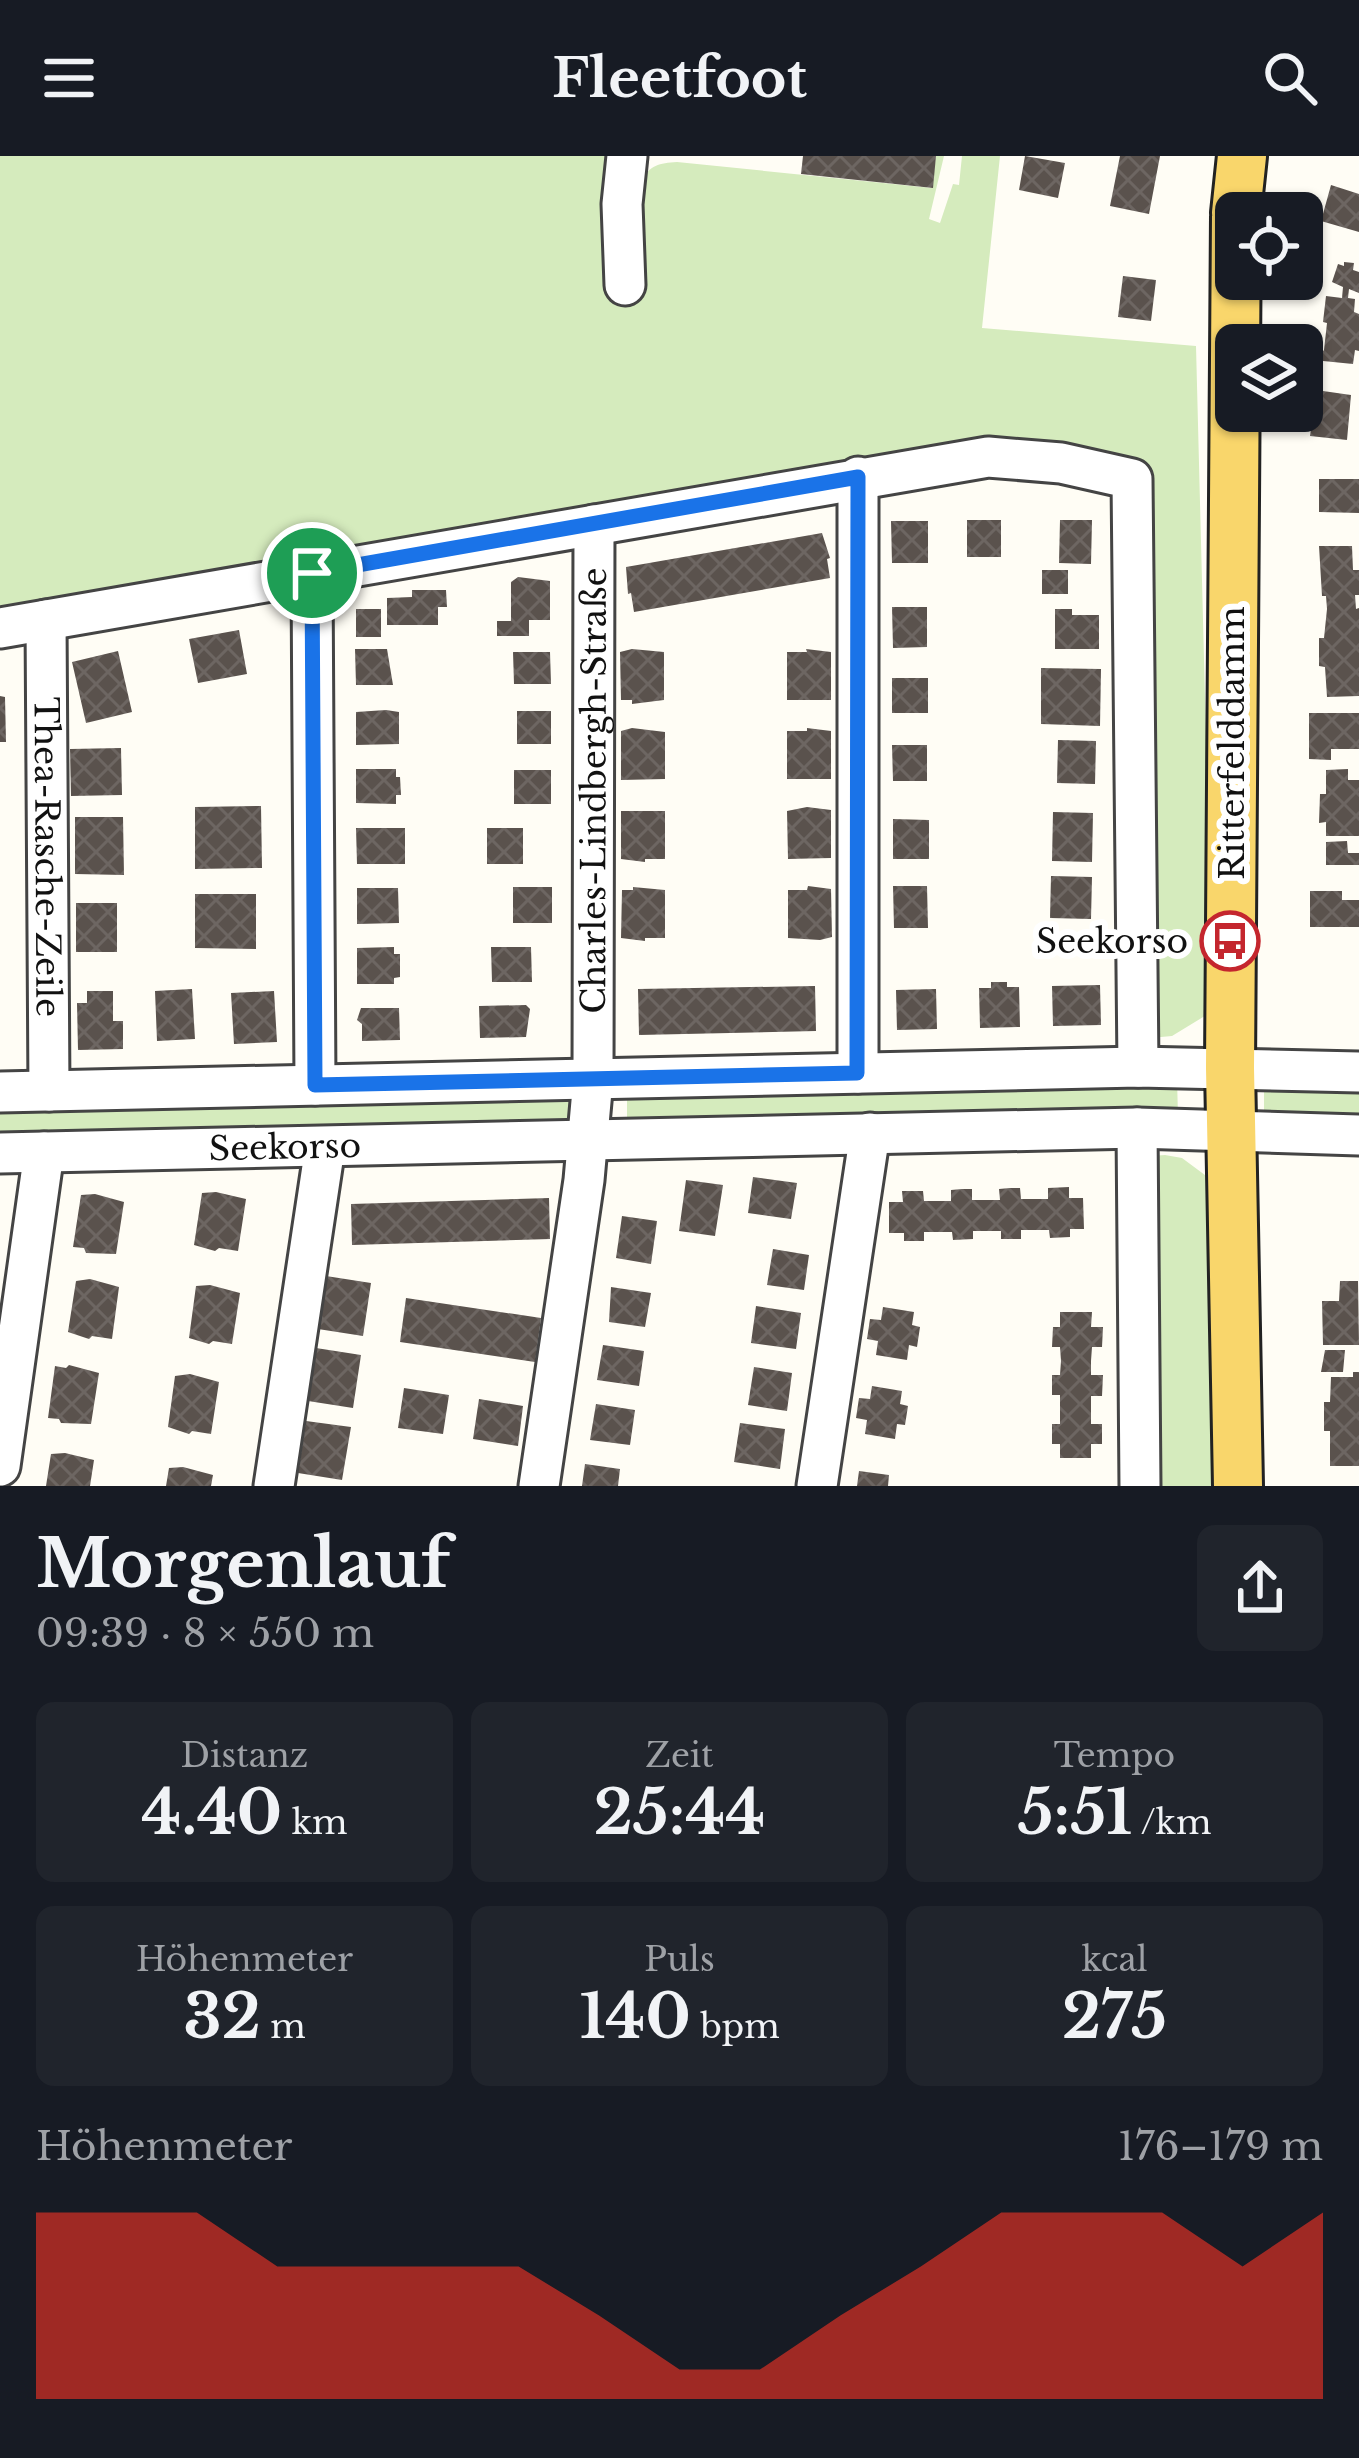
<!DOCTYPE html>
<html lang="de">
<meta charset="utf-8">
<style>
:root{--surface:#171b24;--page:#20242c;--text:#f1f3f6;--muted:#9ea1a6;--accent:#d93025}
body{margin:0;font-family:"Libre Baskerville",serif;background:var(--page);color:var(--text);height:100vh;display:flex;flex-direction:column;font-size:45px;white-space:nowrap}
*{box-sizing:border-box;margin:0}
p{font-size:39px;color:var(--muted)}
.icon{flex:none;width:66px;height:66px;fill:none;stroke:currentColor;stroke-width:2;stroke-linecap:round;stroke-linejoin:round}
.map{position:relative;height:1330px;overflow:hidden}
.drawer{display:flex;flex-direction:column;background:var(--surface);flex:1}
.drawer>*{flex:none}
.buttons{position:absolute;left:1215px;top:36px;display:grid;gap:24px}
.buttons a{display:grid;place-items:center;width:108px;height:108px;border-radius:18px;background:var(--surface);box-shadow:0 3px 9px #0004;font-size:60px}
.pin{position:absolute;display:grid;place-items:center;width:102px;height:102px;color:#fff;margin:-51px;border:6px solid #fff;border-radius:50%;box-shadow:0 3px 12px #0007}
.round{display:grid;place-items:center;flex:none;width:126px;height:126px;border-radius:18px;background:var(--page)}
.summary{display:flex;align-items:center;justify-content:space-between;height:204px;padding:0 36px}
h1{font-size:66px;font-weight:700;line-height:90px}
.figures{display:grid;grid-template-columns:repeat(3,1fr);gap:18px;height:204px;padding:12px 36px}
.figures div{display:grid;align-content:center;border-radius:18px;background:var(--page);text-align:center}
.figures b{font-size:60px;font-weight:700}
.figures small{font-size:33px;font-weight:400}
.figures p{font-size:33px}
.chart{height:336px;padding:24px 36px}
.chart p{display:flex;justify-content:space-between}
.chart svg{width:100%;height:216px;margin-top:12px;fill:var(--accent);opacity:.7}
header{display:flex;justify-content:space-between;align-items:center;height:156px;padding:0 36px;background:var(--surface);font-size:54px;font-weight:700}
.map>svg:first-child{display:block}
</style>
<header><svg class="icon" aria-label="menu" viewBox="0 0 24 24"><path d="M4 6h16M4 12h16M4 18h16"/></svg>Fleetfoot<svg class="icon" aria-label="search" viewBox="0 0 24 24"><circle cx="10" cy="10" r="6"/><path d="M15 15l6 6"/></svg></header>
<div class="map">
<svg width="1359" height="1330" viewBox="0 0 1359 1330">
<defs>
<pattern id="building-cross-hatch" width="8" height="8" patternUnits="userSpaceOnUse" patternTransform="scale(3)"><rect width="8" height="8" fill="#5a524d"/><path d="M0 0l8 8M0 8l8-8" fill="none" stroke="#6d6662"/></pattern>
</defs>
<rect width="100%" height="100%" fill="#fffdf5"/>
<!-- grass -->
<path fill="#d5ebbd" d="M0,0H615L641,25C650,9 659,7 677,6L932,32L936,0H944L929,63L940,67L953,28L959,29L962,0H1000L982,172L1196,190L1213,855L1172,880L1150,882L1143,306L1007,292L0,461Z
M1177,922L1178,961L627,973V934Z
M1264,924L1359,927V968L1264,964Z
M573,941L571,969L0,987V947Z
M1165,999L1182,1002L1213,1025L1223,1330H1149L1151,1000Z"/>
<!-- building -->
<path fill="url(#building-cross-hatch)" d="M803,0H936L933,32L801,18Z
M1025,0L1065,7L1058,42L1019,34Z
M1120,0H1160L1149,58L1110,50Z
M1331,29L1359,38V76L1321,65Z
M1344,106L1354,107L1353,114L1359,116V137L1349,133L1348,142L1355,143L1354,156L1359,158V195L1355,194L1353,208L1323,205L1320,199L1324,194L1327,167L1323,166L1326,140L1342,142L1343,131L1332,126L1338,108L1344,110Z
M1123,120L1156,124L1151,165L1118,161Z
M1316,234L1351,239L1347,284L1310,280Z
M1319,323H1359V357L1319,356Z
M967,364H1001V401H967Z
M1060,364H1092L1091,408L1059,407Z
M891,365H928V407H892Z
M822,377L830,402L827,403L830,422L634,456L631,437L628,438L626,411Z
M1319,390H1352L1353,414H1359V439H1355L1356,453L1359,452V540L1327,541L1325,511L1319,510V482H1324L1327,453L1326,440H1322Z
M1042,414H1068V438H1042Z
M518,421L550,425V464H529V480H497V465H511V426Z
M412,434H446L447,451H438V469H387V442L412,441Z
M892,451H927V491L893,492Z
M356,453H381V481H356Z
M1055,453H1072V459H1099V493H1055Z
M239,474L247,518L198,527L189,483Z
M355,493H387L393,529H356Z
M632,493L664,496V544L632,548V544H621L620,496Z
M806,493L831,496V544H787V496H807Z
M118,495L132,556L86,567L72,506Z
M513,496H550L551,528H514Z
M1041,512L1101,513L1100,570L1041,568Z
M892,522H928V557H892Z
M0,540L5,541L6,586H0Z
M386,554L399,556V588L356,589V556Z
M517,555H551V588H517Z
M1309,557H1359V593H1331V604L1309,603Z
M632,572L665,576V623L621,624V575Z
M807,572L831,575V623H787V575H807Z
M1058,584L1096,585L1095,628L1057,627Z
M892,589H927V625H893Z
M121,592L122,639L71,640L70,593Z
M356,613H396V621H400L401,639H396V648L356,647Z
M1348,613V624H1359V680H1326V666L1319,667L1320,638H1326V614Z
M514,614H551V648H514Z
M261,650L262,712L195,713V651Z
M807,651L831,654V702L788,703L787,655Z
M621,655H665V703H645V706L621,703Z
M1053,656L1093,657L1092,706L1052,705Z
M75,661H123L124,719L75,718Z
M893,663L929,664V703H893Z
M356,672H405V708H357Z
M487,672H523V708H487Z
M1347,685L1348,697H1359V709H1326V686Z
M1051,720L1092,721L1091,763L1050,762Z
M808,730L831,733L832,781L820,784L788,782V734H807Z
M893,730H927L928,772H894Z
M513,731H552V767H513Z
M633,731L665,734V782H645V785L621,782L622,734H633Z
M357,732H398L399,767L357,768Z
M1310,735H1342V744H1359V771H1310Z
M195,738H256V793L195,792Z
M76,747H117V796H76Z
M394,791V798H400V821L394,822V828H357V792Z
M491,791H531L532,826H492Z
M991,826H1007V831H1019L1020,871L980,872L979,832H991Z
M1100,829L1101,869L1053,870L1052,830Z
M815,830L816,875L639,879L638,833Z
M192,833L195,883L157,885L155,835Z
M936,833L937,873L897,874L896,834Z
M87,835H113V865H123V893L78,894L77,847H87Z
M274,835L277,886L234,888L231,837Z
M526,849L530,853L526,881L480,882L479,850Z
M361,852H399L400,884L362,885V868L357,864Z
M753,1021L797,1027L791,1063L748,1057Z
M686,1024L723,1029L715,1080L679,1075Z
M1069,1031V1042H1083L1084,1073H1070V1081L1050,1082L1049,1074H1021V1083H1001V1075H973V1083L953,1084L952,1076H924V1085H904V1077H889V1046H903L902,1035H923L924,1045H951V1034L962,1033H972V1044H1000L999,1033L1010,1032H1020L1021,1043H1048V1032Z
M216,1036L246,1043L238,1095L219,1092L215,1095L194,1089L202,1037Z
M95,1038L124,1046L116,1098L86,1097L84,1092L73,1091L81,1039Z
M549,1042L550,1083L352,1089L351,1048Z
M622,1060L657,1065L651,1108L616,1102Z
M773,1093L809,1099L804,1134L767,1129Z
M326,1120L371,1127L363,1180L318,1173Z
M90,1123L119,1131L112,1183L92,1180L89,1183L68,1176L76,1125Z
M1340,1125H1358L1359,1189H1323L1322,1145H1339Z
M210,1129L240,1137L232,1188L213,1185L209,1188L189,1182L196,1130Z
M611,1131L651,1137L645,1171L609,1166Z
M406,1142L541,1162L535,1206L400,1186Z
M756,1150L801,1157L796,1193L751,1187Z
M883,1151L914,1156L912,1169L920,1171L917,1191L909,1189L907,1204L876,1199L878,1185L867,1183L870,1163L881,1164Z
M1060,1156H1092L1091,1171H1103L1102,1191H1092L1091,1205V1219H1103L1102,1240H1091V1268H1102V1288H1091V1302H1060V1288H1052V1268H1060V1239H1052V1219H1060L1061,1205L1060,1191H1052L1053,1171H1060Z
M603,1189L644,1195L639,1230L597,1224Z
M316,1192L361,1199L353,1252L308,1245Z
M1325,1194H1345L1343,1216H1321Z
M69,1209L99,1217L91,1268L61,1267L59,1263L48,1262L55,1210L66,1212Z
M754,1211L792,1217L787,1255L748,1249Z
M1353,1216H1359V1310H1330V1275H1324V1246H1330L1331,1221H1353Z
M190,1218L219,1226L211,1278L192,1275L189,1278L168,1271L175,1220Z
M872,1230L902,1235L900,1248L908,1250L905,1269L897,1268L895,1283L865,1278L867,1264L856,1262L859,1242L870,1243Z
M404,1232L449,1239L443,1278L398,1272Z
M479,1243L523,1250L518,1290L473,1283Z
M596,1248L635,1254L630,1289L590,1284Z
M306,1265L351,1271L342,1324L298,1317Z
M740,1267L785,1273L780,1313L734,1306Z
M65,1297L94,1304L90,1330H46L51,1298Z
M585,1308L620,1313L618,1330H582Z
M183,1311L213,1319L211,1330H166L169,1312Z
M859,1315L889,1319L888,1330H857Z"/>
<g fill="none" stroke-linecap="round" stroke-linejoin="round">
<defs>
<g id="minor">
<path d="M625,129L622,48L627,0"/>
<path d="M312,417L315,929"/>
<path id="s1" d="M46,464L49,935"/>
<path d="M0,472L988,301L1061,307L1132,323L1138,911"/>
<path d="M858,917V321"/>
<path d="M0,936L1138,911L1359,916"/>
<path d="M1137,972L1140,1330"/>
<path id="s2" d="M0,997L1137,972L1359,979"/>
<path d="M0,1310L44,996"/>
<path d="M274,1330L325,991"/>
<path id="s3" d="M539,1330L584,1024L593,923L594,369"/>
<path d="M817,1330L870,977"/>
</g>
<path id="major" d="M1236,57L1242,0
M1236,61L1230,912L1238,1330"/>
</defs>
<!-- minor casing -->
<use href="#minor" stroke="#444" stroke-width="45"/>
<!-- major casing -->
<use href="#major" stroke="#222" stroke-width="54"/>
<!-- minor -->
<use href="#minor" stroke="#fff" stroke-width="39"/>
<!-- major -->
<use href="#major" stroke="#f9d66b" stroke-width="48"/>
</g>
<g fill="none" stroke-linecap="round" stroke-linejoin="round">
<defs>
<path id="route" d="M858,321L857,917L315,929L312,417Z"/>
</defs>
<!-- route casing -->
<use href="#route" stroke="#fff" stroke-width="24"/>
<!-- route -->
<use href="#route" stroke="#1a73e8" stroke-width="15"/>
</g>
<!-- icons -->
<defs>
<symbol id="bus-ring" viewBox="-11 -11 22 22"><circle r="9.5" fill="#fff" stroke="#c4262e" stroke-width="1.5"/><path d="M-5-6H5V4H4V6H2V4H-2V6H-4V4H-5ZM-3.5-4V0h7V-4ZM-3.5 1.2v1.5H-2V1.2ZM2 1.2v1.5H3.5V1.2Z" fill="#c4262e"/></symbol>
</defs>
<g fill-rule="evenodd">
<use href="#bus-ring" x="1197" y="752" width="66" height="66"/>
</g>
<g text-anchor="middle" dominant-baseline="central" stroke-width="12" stroke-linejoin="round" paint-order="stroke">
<!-- street labels -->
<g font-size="33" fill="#111" stroke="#fff">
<text transform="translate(1232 587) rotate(-90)">Ritterfelddamm</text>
<text stroke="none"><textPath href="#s3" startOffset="699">Charles-Lindbergh-Straße</textPath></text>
<text stroke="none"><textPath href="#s1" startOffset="237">Thea-Rasche-Zeile</textPath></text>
<text stroke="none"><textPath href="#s2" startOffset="285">Seekorso</textPath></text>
</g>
<!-- poi labels -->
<g font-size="33" fill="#111" stroke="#fff" text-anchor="end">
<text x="1188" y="785">Seekorso</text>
</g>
</g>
</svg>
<div class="buttons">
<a><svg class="icon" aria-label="locate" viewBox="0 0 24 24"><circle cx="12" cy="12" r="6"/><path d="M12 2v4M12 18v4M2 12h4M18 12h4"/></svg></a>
<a><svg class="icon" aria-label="layers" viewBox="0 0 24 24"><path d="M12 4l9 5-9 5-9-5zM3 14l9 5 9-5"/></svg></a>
</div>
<div class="pin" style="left:312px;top:417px;background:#1e9e55"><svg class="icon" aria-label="arrive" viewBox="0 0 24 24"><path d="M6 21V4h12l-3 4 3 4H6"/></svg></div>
</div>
<section class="drawer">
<div class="summary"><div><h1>Morgenlauf</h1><p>09:39 · 8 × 550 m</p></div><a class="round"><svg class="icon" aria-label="share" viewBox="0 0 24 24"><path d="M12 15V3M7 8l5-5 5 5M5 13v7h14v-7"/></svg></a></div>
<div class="figures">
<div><p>Distanz</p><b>4.40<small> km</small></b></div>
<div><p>Zeit</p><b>25:44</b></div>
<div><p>Tempo</p><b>5:51<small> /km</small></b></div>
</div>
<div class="figures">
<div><p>Höhenmeter</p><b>32<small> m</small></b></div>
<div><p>Puls</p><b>140<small> bpm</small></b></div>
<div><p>kcal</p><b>275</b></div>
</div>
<div class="chart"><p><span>Höhenmeter</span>176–179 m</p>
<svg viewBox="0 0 160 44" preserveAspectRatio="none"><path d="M0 44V6L10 6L20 6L30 17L40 17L50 17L60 17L70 27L80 38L90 38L100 27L110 17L120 6L130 6L140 6L150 17L160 6V44z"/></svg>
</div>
</section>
